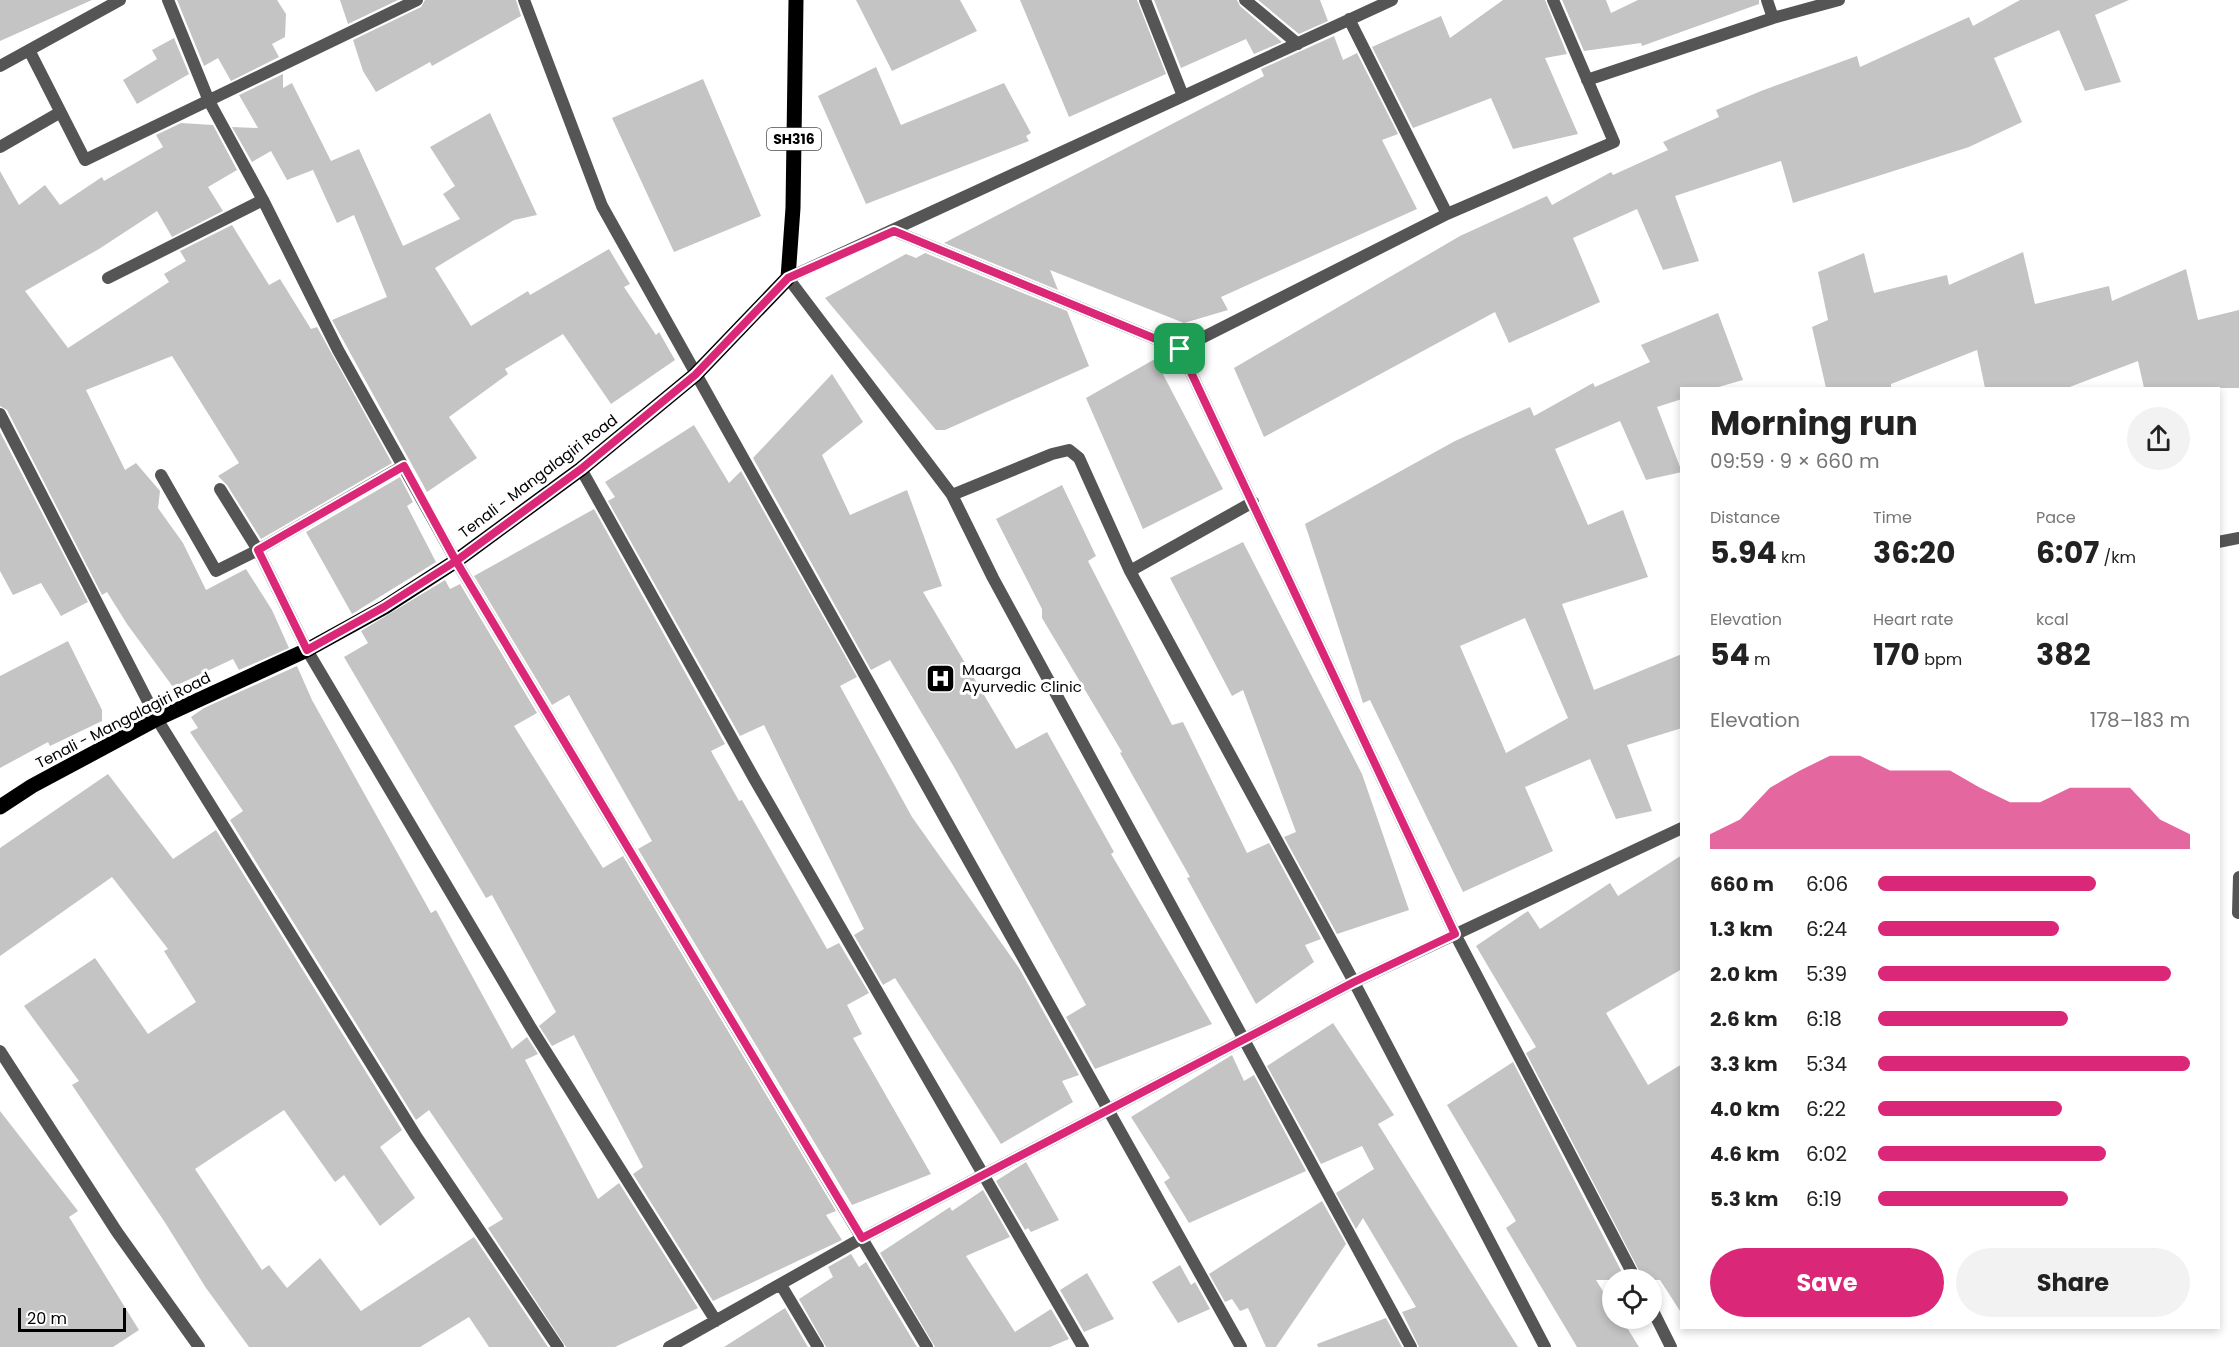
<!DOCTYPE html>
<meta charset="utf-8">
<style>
:root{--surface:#fff;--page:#f2f2f2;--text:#222;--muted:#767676;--accent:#db2777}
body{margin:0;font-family:Poppins,sans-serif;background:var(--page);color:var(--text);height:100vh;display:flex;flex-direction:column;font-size:22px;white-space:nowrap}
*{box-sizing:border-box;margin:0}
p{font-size:20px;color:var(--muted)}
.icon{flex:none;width:33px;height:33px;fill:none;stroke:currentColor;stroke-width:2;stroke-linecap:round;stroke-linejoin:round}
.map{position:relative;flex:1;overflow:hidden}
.drawer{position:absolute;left:1680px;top:387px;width:540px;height:942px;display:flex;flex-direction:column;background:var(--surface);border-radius:0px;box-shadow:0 3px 9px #0003}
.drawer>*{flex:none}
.controls{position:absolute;left:1602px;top:1269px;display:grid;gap:12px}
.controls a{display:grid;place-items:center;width:60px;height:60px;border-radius:50%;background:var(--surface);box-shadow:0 3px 9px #0003;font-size:30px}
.scale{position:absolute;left:18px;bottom:15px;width:108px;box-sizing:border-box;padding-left:6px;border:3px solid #000;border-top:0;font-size:16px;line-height:21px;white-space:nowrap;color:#000;-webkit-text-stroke:4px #fff;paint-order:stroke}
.pin{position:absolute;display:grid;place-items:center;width:51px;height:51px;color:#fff;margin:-26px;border-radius:12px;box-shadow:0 3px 9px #0006}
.round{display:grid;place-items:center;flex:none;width:63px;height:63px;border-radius:32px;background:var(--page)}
.head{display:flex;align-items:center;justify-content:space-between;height:102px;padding:0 30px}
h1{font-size:33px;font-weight:700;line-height:45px}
.metrics{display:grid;grid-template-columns:repeat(3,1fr);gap:9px;height:102px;padding:6px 30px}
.metrics div{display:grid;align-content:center}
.metrics b{font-size:30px;font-weight:700}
.metrics small{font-size:16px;font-weight:400}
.metrics p{font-size:16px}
.chart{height:168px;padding:12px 30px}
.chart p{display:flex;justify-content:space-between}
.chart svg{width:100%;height:108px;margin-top:6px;fill:var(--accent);opacity:.7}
.cta{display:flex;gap:12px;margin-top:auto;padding:12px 30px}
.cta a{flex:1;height:69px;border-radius:36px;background:var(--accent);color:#fff;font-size:24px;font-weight:700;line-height:69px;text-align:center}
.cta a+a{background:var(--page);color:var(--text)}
ul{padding:0 30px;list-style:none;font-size:20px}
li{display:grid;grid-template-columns:96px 72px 1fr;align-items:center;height:45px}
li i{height:15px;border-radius:8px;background:var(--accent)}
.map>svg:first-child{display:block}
</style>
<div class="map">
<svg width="2239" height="1347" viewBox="0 0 2239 1347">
<rect width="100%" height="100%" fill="#fff"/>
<!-- building -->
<path fill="#c4c4c4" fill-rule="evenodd" d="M0,0H92L0,41Z
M177,0H277L286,14L285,37L272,44L279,57L231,81L218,58L204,66Z
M340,0H398L348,24Z
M425,0H516L521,16L432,66L430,62L376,92L363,71L353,40L421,7Z
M856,0H960L977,31L892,71Z
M1020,0H1137L1166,74L1069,117Z
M1154,0H1237L1240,6L1282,42L1254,54L1246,39L1181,68Z
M1258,0H1320L1328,21L1299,34Z
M1503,0H1545L1567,54L1545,58L1578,134L1513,149L1491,98L1413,128L1372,47L1441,16L1450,38Z
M1562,0H1606L1611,13L1638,0H1759V4L1642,46L1641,43L1584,51Z
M2020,0H2129L2095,15L2121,82L2085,91L2059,30L1994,58L2022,122L1969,147L1793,203L1781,161L1675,196L1699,261L1663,270L1637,209L1573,238L1600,302L1509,343L1495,312L1264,437L1234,368L1460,236L1547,196L1552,205L1611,172L1613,175L1668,150L1663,142L1719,117L1716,110L1761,91L1857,56L1860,67L1969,17L1973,26Z
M1334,36L1343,60L1357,53L1398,134L1382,140L1417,209L1221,297L1228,310L1184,323L1050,270L1058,290L944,243L1264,76L1261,69Z
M174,38L189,74L137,104L123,80L157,59L152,50Z
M876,67L901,125L1004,83L1031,133L1026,136L1029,141L866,204L818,96Z
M283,74V88L292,83L331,161L359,149L403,246L460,219L443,194L455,186L430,147L490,113L537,215L514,220L435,268L471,326L528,291L530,295L609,249L630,284L624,287L656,335L659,332L675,360L611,404L563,334L505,369L508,374L449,417L477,458L427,492L332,320L387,297L354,215L337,223L313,170L287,180L271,151L252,162L232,127L258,128L239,95Z
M703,79L761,216L674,252L612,118Z
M181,123L213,125L237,170L208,187L223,211L172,237L157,211L99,249L25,291L68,348L169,282L164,274L186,261L180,251L232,225L269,285L280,279L311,329L317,327L392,463L261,539L227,485L218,476L239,463L172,356L86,390L125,470L136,463L160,491L158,508L183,543L206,590L246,569L272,610L289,648L239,670L233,659L173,687L127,624L107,592L102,595L7,410L0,406V171L19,205L45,185L60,205L102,177L104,181L163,147L156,135Z
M2023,252L2035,304L2109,286L2112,301L2186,269L2198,320L2239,310V388H2144L2138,361L2067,388H1985L1977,350L1891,384V388H1826L1812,327L1828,320L1818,272L1864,253L1874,293L1947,275L1949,285Z
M925,253L1067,311L1089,366L945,430H936L825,298L906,254L916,258Z
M1718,313L1743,380L1715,388H1682V399L1657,407L1682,472L1646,480L1620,421L1555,449L1588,525L1623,510L1648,577L1562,604L1594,690L1682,654V728L1627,745L1652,811L1616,819L1590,759L1525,787L1553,851L1463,892L1370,700L1363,703L1305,524L1455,441L1530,407L1534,416L1593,383L1595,387L1650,362L1641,345ZM1525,618L1568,718L1506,753L1460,646Z
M1155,359L1223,489L1143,529L1086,398Z
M832,374L863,422L822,455L850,515L907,490L942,586L923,592L1016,749L1047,732L1114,852L1111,854L1212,1024L1095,1069L1066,1017L1086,1005L954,767L890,660L871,670L753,458Z
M694,425L729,483L741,471L857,677L840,686L912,817L1019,968L1079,1075L1062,1081L1073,1102L1001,1144L895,978L883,985L854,935L864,929L764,725L740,736L608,501L615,497L605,482Z
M0,432L88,602L61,616L41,583L13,595L0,571Z
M400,477L413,502L407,506L436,562L352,614L306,532Z
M1062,485L1096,556L1088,561L1172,725L1183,722L1247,853L1269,843L1321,939L1305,945L1314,962L1256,1004L1187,878L1190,877L1120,753L1122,752L1042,618V609L996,519Z
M594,509L725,744L711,751L739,801L742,800L827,949L839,943L869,993L847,1005L862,1034L853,1038L931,1174L852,1205L638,849L652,841L569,695L552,705L474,576Z
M1243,542L1362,774L1409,910L1337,934L1284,837L1296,832L1243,690L1232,696L1170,578Z
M445,580L450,589L460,584L537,713L514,726L603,868L623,856L836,1211L826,1215L842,1240L713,1301L633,1174L643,1167L574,1035L552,1046L539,1026L556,1012L492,895L486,898L344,657L368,643L361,631Z
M68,641L102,710V721L50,746L48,742L0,768V676Z
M297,666L312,700L431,913L436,910L512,1049L527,1037L538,1054L525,1060L598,1199L619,1183L698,1308L615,1347H566L488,1228L503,1219L429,1110L416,1120L230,820L243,811L190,732L198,728L191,717L204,708Z
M108,774L173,859L216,830L402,1130L380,1147L415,1198L380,1226L344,1175L335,1182L284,1110L195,1169L262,1270L269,1265L287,1288L320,1258L361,1311L474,1237L548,1347H489L469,1317L420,1347H249L206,1288L164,1221L72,1085L79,1081L24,1006L95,958L148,1034L196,1002L164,951L168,949L112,877L0,956V848Z
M1682,855V969L1606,1013L1648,1085L1682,1064V1314L1660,1280H1644L1526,1053L1536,1047L1476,946L1528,911L1540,929L1610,883L1618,896Z
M1333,1023L1394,1115L1378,1124L1518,1347H1419L1402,1312L1416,1307L1363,1218L1356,1229L1336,1193L1374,1169L1362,1146L1321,1164L1267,1066Z
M1232,1055L1244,1081L1254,1075L1306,1171L1189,1223L1164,1182L1170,1178L1131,1117Z
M1513,1062L1626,1280H1596L1612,1306V1318H1621L1639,1347H1577L1506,1228L1516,1221L1447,1105Z
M0,1111L78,1211L69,1217L139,1330L113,1347H0Z
M1026,1162L1059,1220L1031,1232L1028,1228L1025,1230L996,1181Z
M983,1190L1010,1237L966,1256L1015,1332L1051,1309L1069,1339L1050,1347H935L880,1253L950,1207L952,1211Z
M1322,1201L1346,1244L1276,1347H1266L1248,1308L1240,1311L1232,1299L1225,1302L1209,1274Z
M851,1254L859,1267L866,1262L917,1347H826L799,1299L833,1277L828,1267Z
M1180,1265L1191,1285L1195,1282L1210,1309L1178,1323L1152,1282Z
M1087,1273L1114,1319L1084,1332L1060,1290Z
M785,1308L808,1347H724Z
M1386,1318L1402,1347H1318L1317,1344Z"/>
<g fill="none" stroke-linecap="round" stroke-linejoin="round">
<!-- minor -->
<path stroke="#555" stroke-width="12" d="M168,0L209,101L263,200L338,350L456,561L927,1347
M524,0L602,206L1241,1347
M1145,0L1183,96
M1245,0L1298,44
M1392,0L788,278L952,495L993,578L1411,1347
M1767,0L1773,18
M1349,19L1447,214
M29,50L85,160L417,0
M0,66L120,0
M1587,80L1773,18L1839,0
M0,147L59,113
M894,231L1180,349L1447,214L1614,142L1553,0
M108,278L263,200
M1180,349L1455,934L1636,1280
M0,414L157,719L416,1136L558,1347
M581,469L755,780L1083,1347
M161,475L216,571L258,550L403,466
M220,489L258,550L307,650L531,1028L716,1321
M952,495L1052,454L1069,450L1079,458L1130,571L1354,982L1545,1347
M2218,542L2239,538
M1130,571L1253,502
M2238,913L2239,877
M0,1051L117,1232L199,1347
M781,1285L818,1347
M1652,1309L1671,1347
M669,1347L862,1238L1354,982L1682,828"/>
<!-- primary -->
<path stroke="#000" stroke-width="15" d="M0,807L32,786L157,719L307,650L385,607L456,561L581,469L695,375L788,278L793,208L796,0"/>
</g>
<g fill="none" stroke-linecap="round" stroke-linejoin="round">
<defs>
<path id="route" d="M1180,349L894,231L788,278L695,375L581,469L456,561L404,466L258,550L307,650L384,607L456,561L862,1238L1354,982L1455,934L1180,349"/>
</defs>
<!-- route casing -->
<use href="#route" stroke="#fff" stroke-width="12"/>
<!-- route -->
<use href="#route" stroke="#db2777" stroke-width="8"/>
</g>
<!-- icons -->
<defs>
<symbol id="hospital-square" viewBox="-11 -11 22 22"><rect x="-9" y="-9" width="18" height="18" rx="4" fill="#000" stroke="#fff"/><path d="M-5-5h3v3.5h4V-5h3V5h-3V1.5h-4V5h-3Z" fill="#fff"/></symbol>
</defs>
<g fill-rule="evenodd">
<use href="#hospital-square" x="924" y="662" width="33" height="33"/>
</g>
<g text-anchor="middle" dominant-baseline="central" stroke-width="6" stroke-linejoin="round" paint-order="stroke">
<!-- shield labels -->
<rect fill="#fff" stroke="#4c4c4c" stroke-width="1.5" x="767" y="128" width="54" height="22" rx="4.5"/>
<g font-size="14" font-weight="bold" fill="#000">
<text x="794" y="139">SH316</text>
</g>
<!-- street labels -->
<g font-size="15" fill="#000" stroke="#fff">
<text transform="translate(538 476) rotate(-37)">Tenali - Mangalagiri Road</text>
<text transform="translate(123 720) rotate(-27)">Tenali - Mangalagiri Road</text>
</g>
<!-- poi labels -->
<g font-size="15" fill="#000" stroke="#fff" text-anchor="start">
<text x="962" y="669">Maarga<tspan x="962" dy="17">Ayurvedic Clinic</tspan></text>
</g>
</g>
</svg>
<div class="controls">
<a><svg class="icon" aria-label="locate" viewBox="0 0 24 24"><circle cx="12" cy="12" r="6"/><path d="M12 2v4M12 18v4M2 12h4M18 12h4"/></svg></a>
</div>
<div class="scale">20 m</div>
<div class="pin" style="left:1180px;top:349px;background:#1e9e55"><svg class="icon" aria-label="arrive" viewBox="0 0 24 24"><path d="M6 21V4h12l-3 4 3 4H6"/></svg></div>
<section class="drawer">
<div class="head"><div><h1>Morning run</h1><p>09:59 · 9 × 660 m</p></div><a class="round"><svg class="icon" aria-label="share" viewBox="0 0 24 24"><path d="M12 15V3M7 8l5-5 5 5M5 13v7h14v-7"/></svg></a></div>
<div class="metrics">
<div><p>Distance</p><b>5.94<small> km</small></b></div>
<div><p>Time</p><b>36:20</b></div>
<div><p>Pace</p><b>6:07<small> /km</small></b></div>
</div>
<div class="metrics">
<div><p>Elevation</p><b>54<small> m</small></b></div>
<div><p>Heart rate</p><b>170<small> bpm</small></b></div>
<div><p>kcal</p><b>382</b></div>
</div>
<div class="chart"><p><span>Elevation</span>178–183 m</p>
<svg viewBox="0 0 160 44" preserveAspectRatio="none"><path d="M0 44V38L10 32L20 19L30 12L40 6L50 6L60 12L70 12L80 12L90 19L100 25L110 25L120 19L130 19L140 19L150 32L160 38V44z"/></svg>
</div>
<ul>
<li><b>660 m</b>6:06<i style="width:70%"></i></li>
<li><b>1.3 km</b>6:24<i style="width:58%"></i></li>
<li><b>2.0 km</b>5:39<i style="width:94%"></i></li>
<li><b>2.6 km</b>6:18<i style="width:61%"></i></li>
<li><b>3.3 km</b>5:34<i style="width:100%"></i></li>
<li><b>4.0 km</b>6:22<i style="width:59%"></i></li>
<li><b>4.6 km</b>6:02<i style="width:73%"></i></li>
<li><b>5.3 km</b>6:19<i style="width:61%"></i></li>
</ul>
<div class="cta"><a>Save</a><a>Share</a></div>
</section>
</div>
